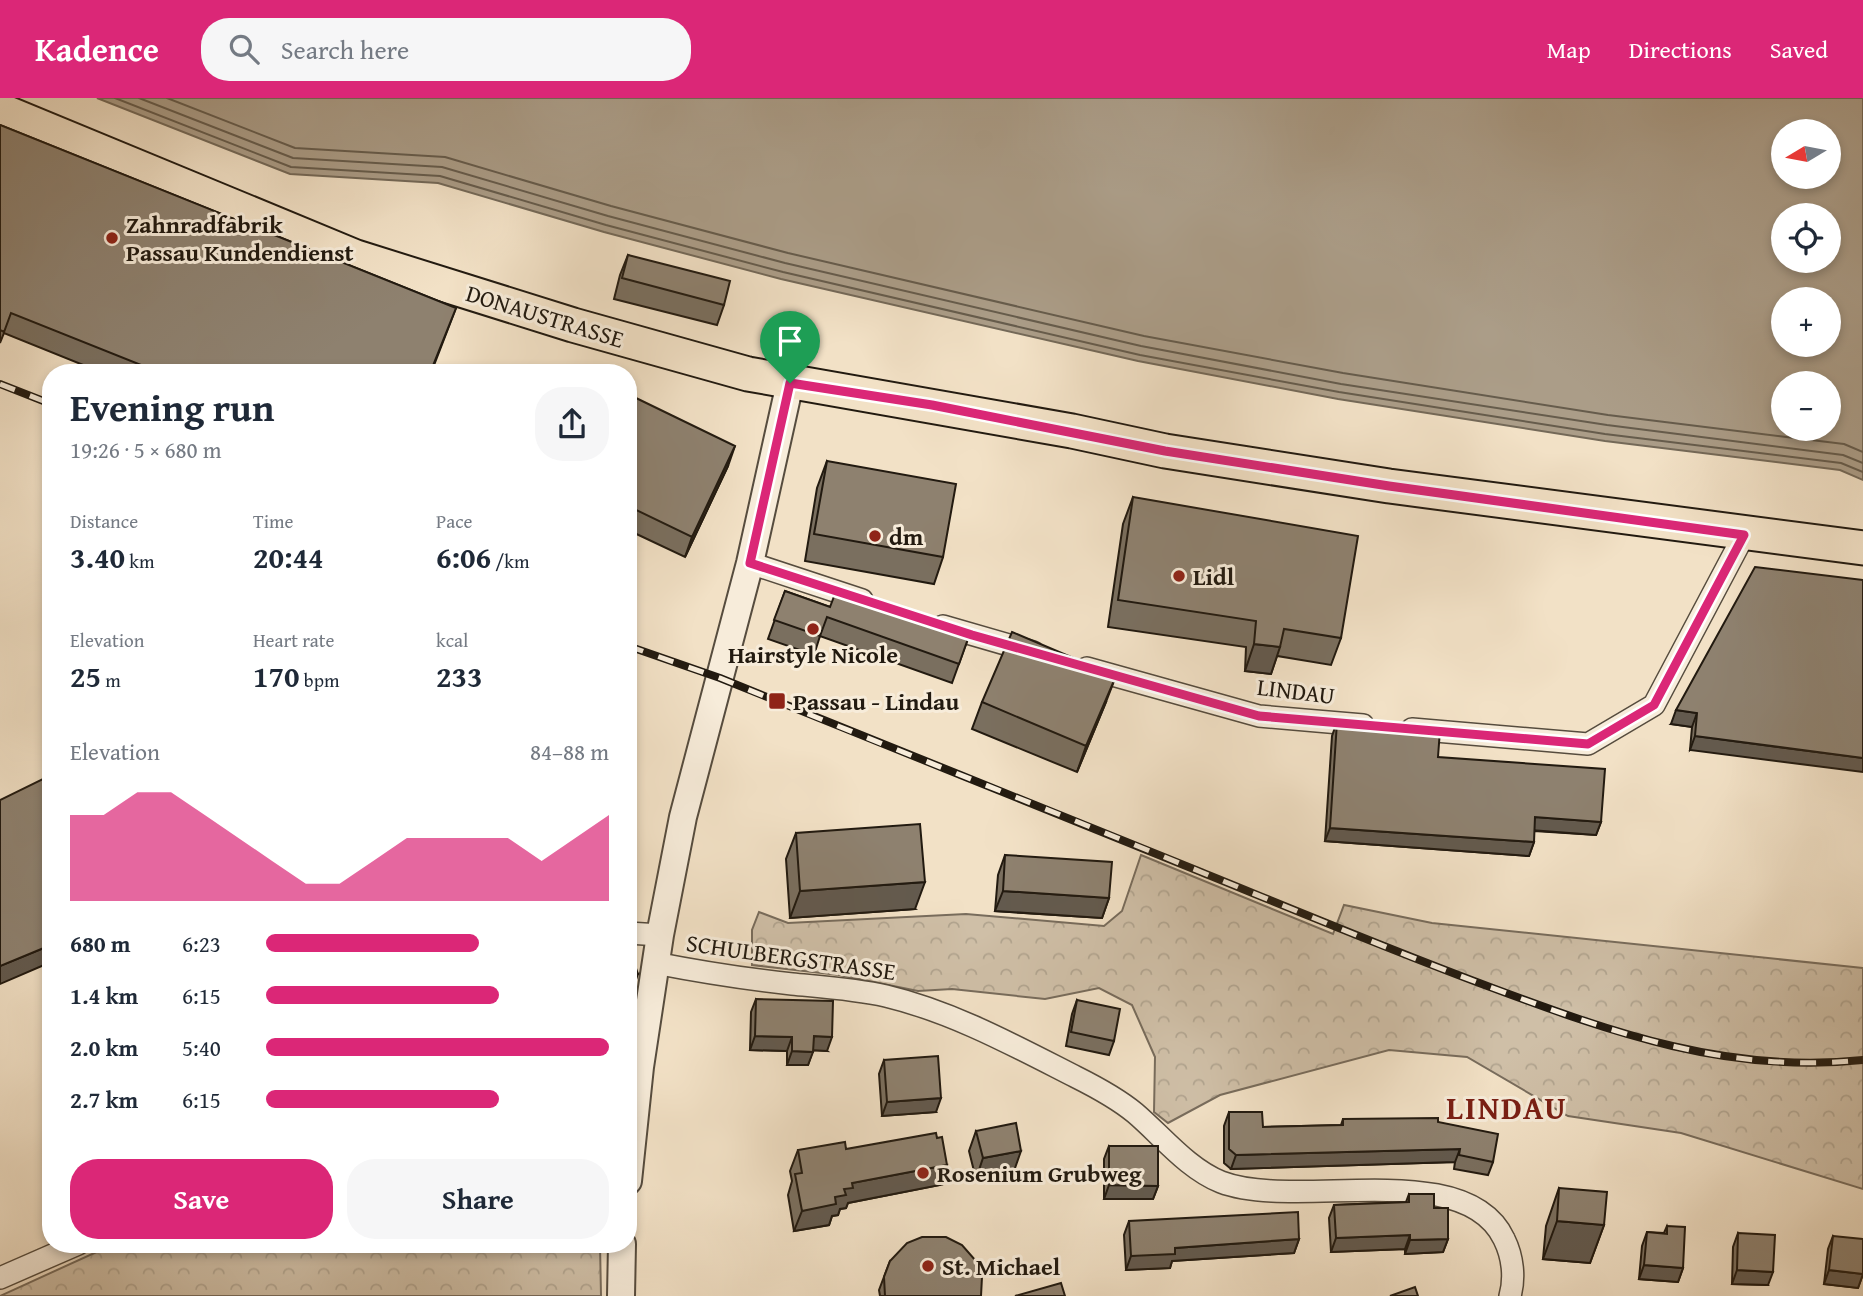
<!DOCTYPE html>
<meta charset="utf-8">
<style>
:root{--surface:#fff;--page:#f6f6f7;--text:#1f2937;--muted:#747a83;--accent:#db2777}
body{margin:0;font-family:"Gentium Book Plus",serif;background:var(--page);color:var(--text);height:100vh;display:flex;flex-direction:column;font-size:26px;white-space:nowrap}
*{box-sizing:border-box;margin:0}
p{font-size:23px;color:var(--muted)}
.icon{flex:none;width:38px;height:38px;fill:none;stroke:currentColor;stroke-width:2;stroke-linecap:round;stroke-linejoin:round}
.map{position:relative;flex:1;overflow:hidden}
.drawer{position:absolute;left:42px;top:266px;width:595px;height:889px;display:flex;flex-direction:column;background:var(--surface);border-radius:28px;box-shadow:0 4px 10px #0003}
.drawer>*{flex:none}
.needle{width:46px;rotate:260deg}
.controls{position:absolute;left:1771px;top:21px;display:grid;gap:14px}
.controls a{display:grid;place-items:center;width:70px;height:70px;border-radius:50%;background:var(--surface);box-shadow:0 4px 10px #0003;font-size:35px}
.pin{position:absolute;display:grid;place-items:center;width:60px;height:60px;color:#fff;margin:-72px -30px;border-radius:50% 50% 50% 0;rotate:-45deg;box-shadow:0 0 7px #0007}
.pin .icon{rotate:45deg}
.round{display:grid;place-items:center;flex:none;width:74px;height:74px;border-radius:28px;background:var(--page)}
.summary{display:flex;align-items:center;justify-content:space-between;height:119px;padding:0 28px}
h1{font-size:38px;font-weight:700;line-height:52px}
.stats{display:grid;grid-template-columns:repeat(3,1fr);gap:10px;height:119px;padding:7px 28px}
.stats div{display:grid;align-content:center}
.stats b{font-size:30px;font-weight:700}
.stats small{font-size:19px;font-weight:400}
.stats p{font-size:19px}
.chart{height:196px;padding:14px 28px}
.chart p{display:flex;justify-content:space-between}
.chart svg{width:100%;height:126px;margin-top:7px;fill:var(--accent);opacity:.7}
.button{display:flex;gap:14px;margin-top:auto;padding:14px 28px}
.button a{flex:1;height:80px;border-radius:28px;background:var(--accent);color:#fff;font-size:28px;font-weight:700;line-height:80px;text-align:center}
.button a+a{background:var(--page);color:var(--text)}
ul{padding:0 28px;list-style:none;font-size:23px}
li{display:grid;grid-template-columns:112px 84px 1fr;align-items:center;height:52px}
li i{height:18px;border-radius:9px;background:var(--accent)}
header{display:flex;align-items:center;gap:42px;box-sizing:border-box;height:98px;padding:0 35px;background:var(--accent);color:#fff}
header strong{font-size:33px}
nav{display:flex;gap:38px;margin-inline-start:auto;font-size:24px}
.search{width:490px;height:63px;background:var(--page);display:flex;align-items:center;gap:18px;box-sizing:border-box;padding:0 24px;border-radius:28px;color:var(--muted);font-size:26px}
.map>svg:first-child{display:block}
</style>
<header>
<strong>Kadence</strong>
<div class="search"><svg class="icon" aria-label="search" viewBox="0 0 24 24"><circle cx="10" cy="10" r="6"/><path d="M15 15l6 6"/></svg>Search here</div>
<nav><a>Map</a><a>Directions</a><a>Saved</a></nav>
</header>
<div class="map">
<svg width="1863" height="1198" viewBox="0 0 1863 1198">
<defs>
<pattern id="forest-crowns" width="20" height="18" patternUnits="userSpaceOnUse" patternTransform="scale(1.75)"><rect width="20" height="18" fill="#cfbfa7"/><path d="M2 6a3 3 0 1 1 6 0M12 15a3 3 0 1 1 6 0" fill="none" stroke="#b1a48f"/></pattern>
</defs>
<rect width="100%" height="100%" fill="#f2e1c6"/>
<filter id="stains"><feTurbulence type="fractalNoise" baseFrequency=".00286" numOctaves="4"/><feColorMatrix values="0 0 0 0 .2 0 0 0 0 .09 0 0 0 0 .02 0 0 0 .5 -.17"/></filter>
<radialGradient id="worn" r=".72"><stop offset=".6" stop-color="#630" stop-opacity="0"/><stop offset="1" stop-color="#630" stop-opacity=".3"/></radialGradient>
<!-- forest -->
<path fill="url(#forest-crowns)" stroke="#786c5c" stroke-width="2" d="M1141,757L1333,836L1344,807L1432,825L1863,870V1091L1681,1035L1568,1018L1467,959L1389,952L1220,997L1168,1025L1154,1014L1155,959L1132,907L1099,890L1045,901L952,891L918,893L839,877L752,867V832L759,814L788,825L966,816L1104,828L1122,813Z
M114,1146H600L601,1198H0Z"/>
<!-- water -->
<path fill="#ab9d88" stroke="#746958" stroke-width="2" fill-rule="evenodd" d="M97,0H1863V382L1840,372L1605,343L1338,301L1138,263L781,181L604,134L438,85L290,76ZM1783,33H1829V79H1783ZM1783,117H1829V163H1783ZM1783,201H1829V247H1783ZM1783,285H1829V331H1783Z"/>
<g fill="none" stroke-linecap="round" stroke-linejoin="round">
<!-- shore -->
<path stroke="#665c4c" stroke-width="2" d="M115,0L291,69L440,78L606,127L783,174L1140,257L1339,294L1605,336L1841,365L1863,374
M139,0L293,60L442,69L608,118L785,165L1141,248L1341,286L1607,327L1843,357L1863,365
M167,0L295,50L445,59L611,108L788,155L1144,238L1343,275L1608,317L1844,346L1863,354"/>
<defs>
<path id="minor" d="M750,465L862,502
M943,528L1033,554
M1087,570L1259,618L1363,627
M1412,631L1588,646L1654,607L1744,437
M628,835L660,837
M655,865C701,874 746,881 792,886C823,889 855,891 886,898C953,914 1015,948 1076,979C1096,989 1118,1001 1135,1015C1162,1038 1188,1071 1221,1084C1296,1113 1465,1058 1504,1141C1513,1159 1515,1180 1510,1198
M0,1180L78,1146"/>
<path id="tertiary" d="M628,1083L640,969L660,837L683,719L750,465L790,285
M621,1198L622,1146"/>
<path id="primary" d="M0,12L356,159L573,227L748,276L1072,333L1165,353L1389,388L1863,450"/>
</defs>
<!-- minor casing -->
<use href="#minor" stroke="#564c3e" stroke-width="24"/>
<!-- tertiary casing -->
<use href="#tertiary" stroke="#564c3e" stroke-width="30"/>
<!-- primary casing -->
<use href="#primary" stroke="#221a10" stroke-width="37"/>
<!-- minor -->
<use href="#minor" stroke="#f7ecda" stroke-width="21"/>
<!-- tertiary -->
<use href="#tertiary" stroke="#f7ecda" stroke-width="26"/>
<!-- primary -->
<use href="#primary" stroke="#f2e1c6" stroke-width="33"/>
<defs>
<path id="rail" d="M0,286L51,306
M628,548L720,580C880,646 1041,708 1201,774C1297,813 1393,853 1490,889C1613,935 1729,976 1863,962"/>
</defs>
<!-- rail casing -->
<use href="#rail" stroke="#221a10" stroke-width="8"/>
<!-- rail -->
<use href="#rail" stroke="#f7ecda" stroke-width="5" stroke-dasharray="16" stroke-linecap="butt"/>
</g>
<!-- wall -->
<path fill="#7a6f5f" stroke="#221a10" stroke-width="2" d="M0,27L456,210L431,275H103L4,235L0,245Z
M628,157L724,207L717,227L614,201L620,177Z
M628,317L728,368L685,459L628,432Z
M827,363L943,459L934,486L805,463L817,390Z
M1133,399L1341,540L1331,567L1277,558L1271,576L1245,573L1246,549L1108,529L1123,426Z
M1863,482L1690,652L1692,629L1671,626Z
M785,493L830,509L970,535L952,585L820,538L814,557L768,541Z
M982,604H1106L1077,674L972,631Z
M1337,624L1438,659L1601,724L1596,737L1534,733V744L1529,758L1325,743L1332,638Z
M796,735L915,811L790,820L786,761Z
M1005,757L1109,800L1102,820L995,813L998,777Z
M756,901L827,953L813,952L808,967H787V953L750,952L751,914Z
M1077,902L1114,943L1109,957L1066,948L1072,916Z
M884,962L936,1014L882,1018L879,976Z
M1229,1014L1263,1029L1341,1027L1343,1021L1438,1024L1493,1064L1488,1077L1454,1071L1455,1064L1231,1071L1224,1065V1028Z
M976,1033L1014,1073L976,1081L969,1053Z
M1109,1048L1158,1088L1153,1101H1104V1061Z
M846,1051L940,1087L848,1105L846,1110L840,1111L838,1117L832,1118L829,1127L794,1133L788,1097L792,1083L790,1073L798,1052Z
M1559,1090L1604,1127L1590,1165L1543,1161L1546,1128Z
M1409,1096L1434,1110L1448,1141L1443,1154L1405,1156V1151L1331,1154L1329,1120L1334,1107L1406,1104Z
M1129,1123L1299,1141L1294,1155L1172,1163L1170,1170L1126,1172L1124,1137Z
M1667,1128L1683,1170L1678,1184L1639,1181L1642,1148L1647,1134L1664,1135Z
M1738,1135L1768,1187L1732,1186L1733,1149Z
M1833,1138L1863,1176L1858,1190L1824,1186L1828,1151Z
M890,1163L981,1198H880L879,1192Z"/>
<!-- shaded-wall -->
<path fill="#635a4e" stroke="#221a10" stroke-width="2" d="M735,348L728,368L685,459L692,439Z
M1254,546L1280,549L1271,576L1245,573Z
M1116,578L1106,604L1077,674L1086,648Z
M1676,612L1697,615L1692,629L1671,626Z
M1695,638L1863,660V674L1690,652Z
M1535,719L1601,724L1596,737L1530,732Z
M1330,730L1534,744L1529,758L1325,743Z
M925,784L915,811L790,820L800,793Z
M1003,793L1109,800L1102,820L995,813Z
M51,847V864L0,886V868Z
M638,876L633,890L628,891V879Z
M755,938L792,939L787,953L750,952Z
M814,938L832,939L827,953L809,952Z
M792,953L813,954L808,967H787Z
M941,1000L936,1014L882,1018L887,1004Z
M1460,1051L1455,1064L1231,1071L1236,1057Z
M1021,1053L1014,1073L976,1081L983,1060Z
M947,1067L940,1087L848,1105L846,1110L840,1111L838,1117L832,1118L829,1127L794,1133L802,1113L835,1099L852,1085Z
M1109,1087L1158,1088L1153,1101H1104Z
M1557,1123L1604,1127L1590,1165L1543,1161Z
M1410,1137L1405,1151L1331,1154L1336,1140Z
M1299,1141L1294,1155L1172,1163L1170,1170L1126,1172L1131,1158L1175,1150Z
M1448,1141L1443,1154L1405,1156L1410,1142Z
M1644,1167L1683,1170L1678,1184L1639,1181Z
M1737,1172L1773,1174L1768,1187L1732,1186Z
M1829,1172L1863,1176L1858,1190L1824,1186Z"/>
<!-- building -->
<path fill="#8e816f" stroke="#221a10" stroke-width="2" d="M0,27L456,210L430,275H161L11,215L4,234L0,232Z
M628,157L730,183L724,207L622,180Z
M636,300L735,348L692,439L628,408V317Z
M827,363L956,386L943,459L814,436Z
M1133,399L1358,438L1341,540L1284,531L1280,549L1254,546L1256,523L1118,502Z
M1755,469L1863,482V660L1695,638L1697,615L1676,612Z
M838,488L970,535L959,566L827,519L820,538L774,522L785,493L830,509Z
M1012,534L1116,578L1086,648L982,604Z
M1337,624L1440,632L1438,659L1605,671L1601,724L1535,719L1534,744L1330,730Z
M51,677V847L0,868V702Z
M920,726L925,784L800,793L796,735Z
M1005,757L1112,764L1109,800L1003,793Z
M628,847L638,876L628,879Z
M756,901L833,903L832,939L814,938L813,954L792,953V939L755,938Z
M1077,902L1120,911L1114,943L1071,934Z
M938,958L941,1000L887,1004L884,962Z
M1229,1014H1262L1263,1029L1343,1027V1021L1438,1020V1024L1498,1036L1493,1064L1459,1057L1460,1051L1236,1057L1229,1051Z
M1016,1025L1021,1053L983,1060L976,1033Z
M936,1035L937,1040L942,1039L947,1067L852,1085L853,1090L844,1091L846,1097L835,1099L836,1106L802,1113L795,1076L802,1075L798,1052L845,1044L846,1051Z
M1109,1048H1158V1088L1109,1087Z
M1559,1090L1607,1094L1604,1127L1557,1123Z
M1409,1096H1434V1110H1448V1141L1410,1142V1137L1336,1140L1334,1107L1409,1104Z
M1298,1114L1299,1141L1175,1150V1156L1131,1158L1129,1123Z
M1667,1128L1685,1129L1683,1170L1644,1167L1647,1134L1667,1136Z
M1738,1135L1775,1137L1773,1174L1737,1172Z
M1833,1138L1863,1141V1176L1829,1172Z
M922,1139H946L962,1147L976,1163L982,1179L981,1198H885L884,1179L890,1163L907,1145Z
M1061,1185L1065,1198H1015Z
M1415,1189L1418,1198H1390Z"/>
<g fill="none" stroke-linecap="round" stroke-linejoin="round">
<defs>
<path id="route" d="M790,285L932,307L1165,353L1389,388L1744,437L1654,607L1588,646L1259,618L972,537L750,465Z"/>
</defs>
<!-- route casing -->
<use href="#route" stroke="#fff" stroke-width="14"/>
<!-- route -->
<use href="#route" stroke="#db2777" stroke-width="9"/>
</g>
<!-- markers -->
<g fill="#8f2418" stroke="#f7ecda" stroke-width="2.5">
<circle cx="112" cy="140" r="7"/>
<circle cx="875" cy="438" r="7"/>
<circle cx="1179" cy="478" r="7"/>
<circle cx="813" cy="531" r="7"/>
<rect x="768" y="594" width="18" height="18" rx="3.5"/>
<circle cx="923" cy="1075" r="7"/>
<circle cx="928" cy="1168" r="7"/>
</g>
<g text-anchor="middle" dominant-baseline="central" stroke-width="6" stroke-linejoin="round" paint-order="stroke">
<!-- poi labels -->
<g font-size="24" font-weight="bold" fill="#221a10" stroke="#f7ecda" text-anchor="start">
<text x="126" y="126">Zahnradfabrik<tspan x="126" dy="28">Passau Kundendienst</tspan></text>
<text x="889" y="438">dm</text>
<text x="1193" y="478">Lidl</text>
<text x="813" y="556" text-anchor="middle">Hairstyle Nicole</text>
<text x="793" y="603">Passau - Lindau</text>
<text x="937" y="1075">Rosenium Grubweg</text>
<text x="942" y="1168">St. Michael</text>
</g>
<!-- street labels -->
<g font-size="24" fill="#221a10" stroke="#f7ecda">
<text transform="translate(545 218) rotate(17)">DONAUSTRASSE</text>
<text transform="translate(1296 593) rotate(7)">LINDAU</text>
<text transform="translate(791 859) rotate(8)">SCHULBERGSTRASSE</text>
</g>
<!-- district labels -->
<g font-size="32" font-weight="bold" letter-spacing="2" fill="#7a1f14" stroke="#f7ecda">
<text x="1507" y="1009">LINDAU</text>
</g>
</g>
<rect width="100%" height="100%" filter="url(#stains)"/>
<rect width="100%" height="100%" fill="url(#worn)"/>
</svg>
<div class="controls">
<a><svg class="needle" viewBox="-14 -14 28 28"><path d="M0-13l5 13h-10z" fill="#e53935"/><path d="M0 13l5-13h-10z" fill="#747a83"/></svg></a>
<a><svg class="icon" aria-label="locate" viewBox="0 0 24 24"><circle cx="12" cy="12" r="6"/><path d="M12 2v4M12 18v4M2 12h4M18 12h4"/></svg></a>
<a>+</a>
<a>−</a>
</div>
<div class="pin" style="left:790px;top:285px;background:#1e9e55"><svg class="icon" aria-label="arrive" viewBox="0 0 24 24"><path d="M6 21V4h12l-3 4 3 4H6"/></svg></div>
<section class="drawer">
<div class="summary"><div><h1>Evening run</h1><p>19:26 · 5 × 680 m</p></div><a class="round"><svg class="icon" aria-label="share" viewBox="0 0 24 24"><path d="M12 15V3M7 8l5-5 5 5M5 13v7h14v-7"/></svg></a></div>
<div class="stats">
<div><p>Distance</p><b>3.40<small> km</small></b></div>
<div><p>Time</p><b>20:44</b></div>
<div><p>Pace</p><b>6:06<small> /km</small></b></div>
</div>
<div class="stats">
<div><p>Elevation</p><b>25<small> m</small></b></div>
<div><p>Heart rate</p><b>170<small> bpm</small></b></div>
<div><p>kcal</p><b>233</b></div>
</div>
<div class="chart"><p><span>Elevation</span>84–88 m</p>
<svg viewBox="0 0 160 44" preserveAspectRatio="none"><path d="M0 44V14L10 14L20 6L30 6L40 14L50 22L60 30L70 38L80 38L90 30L100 22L110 22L120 22L130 22L140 30L150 22L160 14V44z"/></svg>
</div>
<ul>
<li><b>680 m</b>6:23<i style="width:62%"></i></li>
<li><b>1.4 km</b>6:15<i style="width:68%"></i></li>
<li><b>2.0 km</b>5:40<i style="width:100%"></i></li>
<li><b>2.7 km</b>6:15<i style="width:68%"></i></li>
</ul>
<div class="button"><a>Save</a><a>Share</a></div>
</section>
</div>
